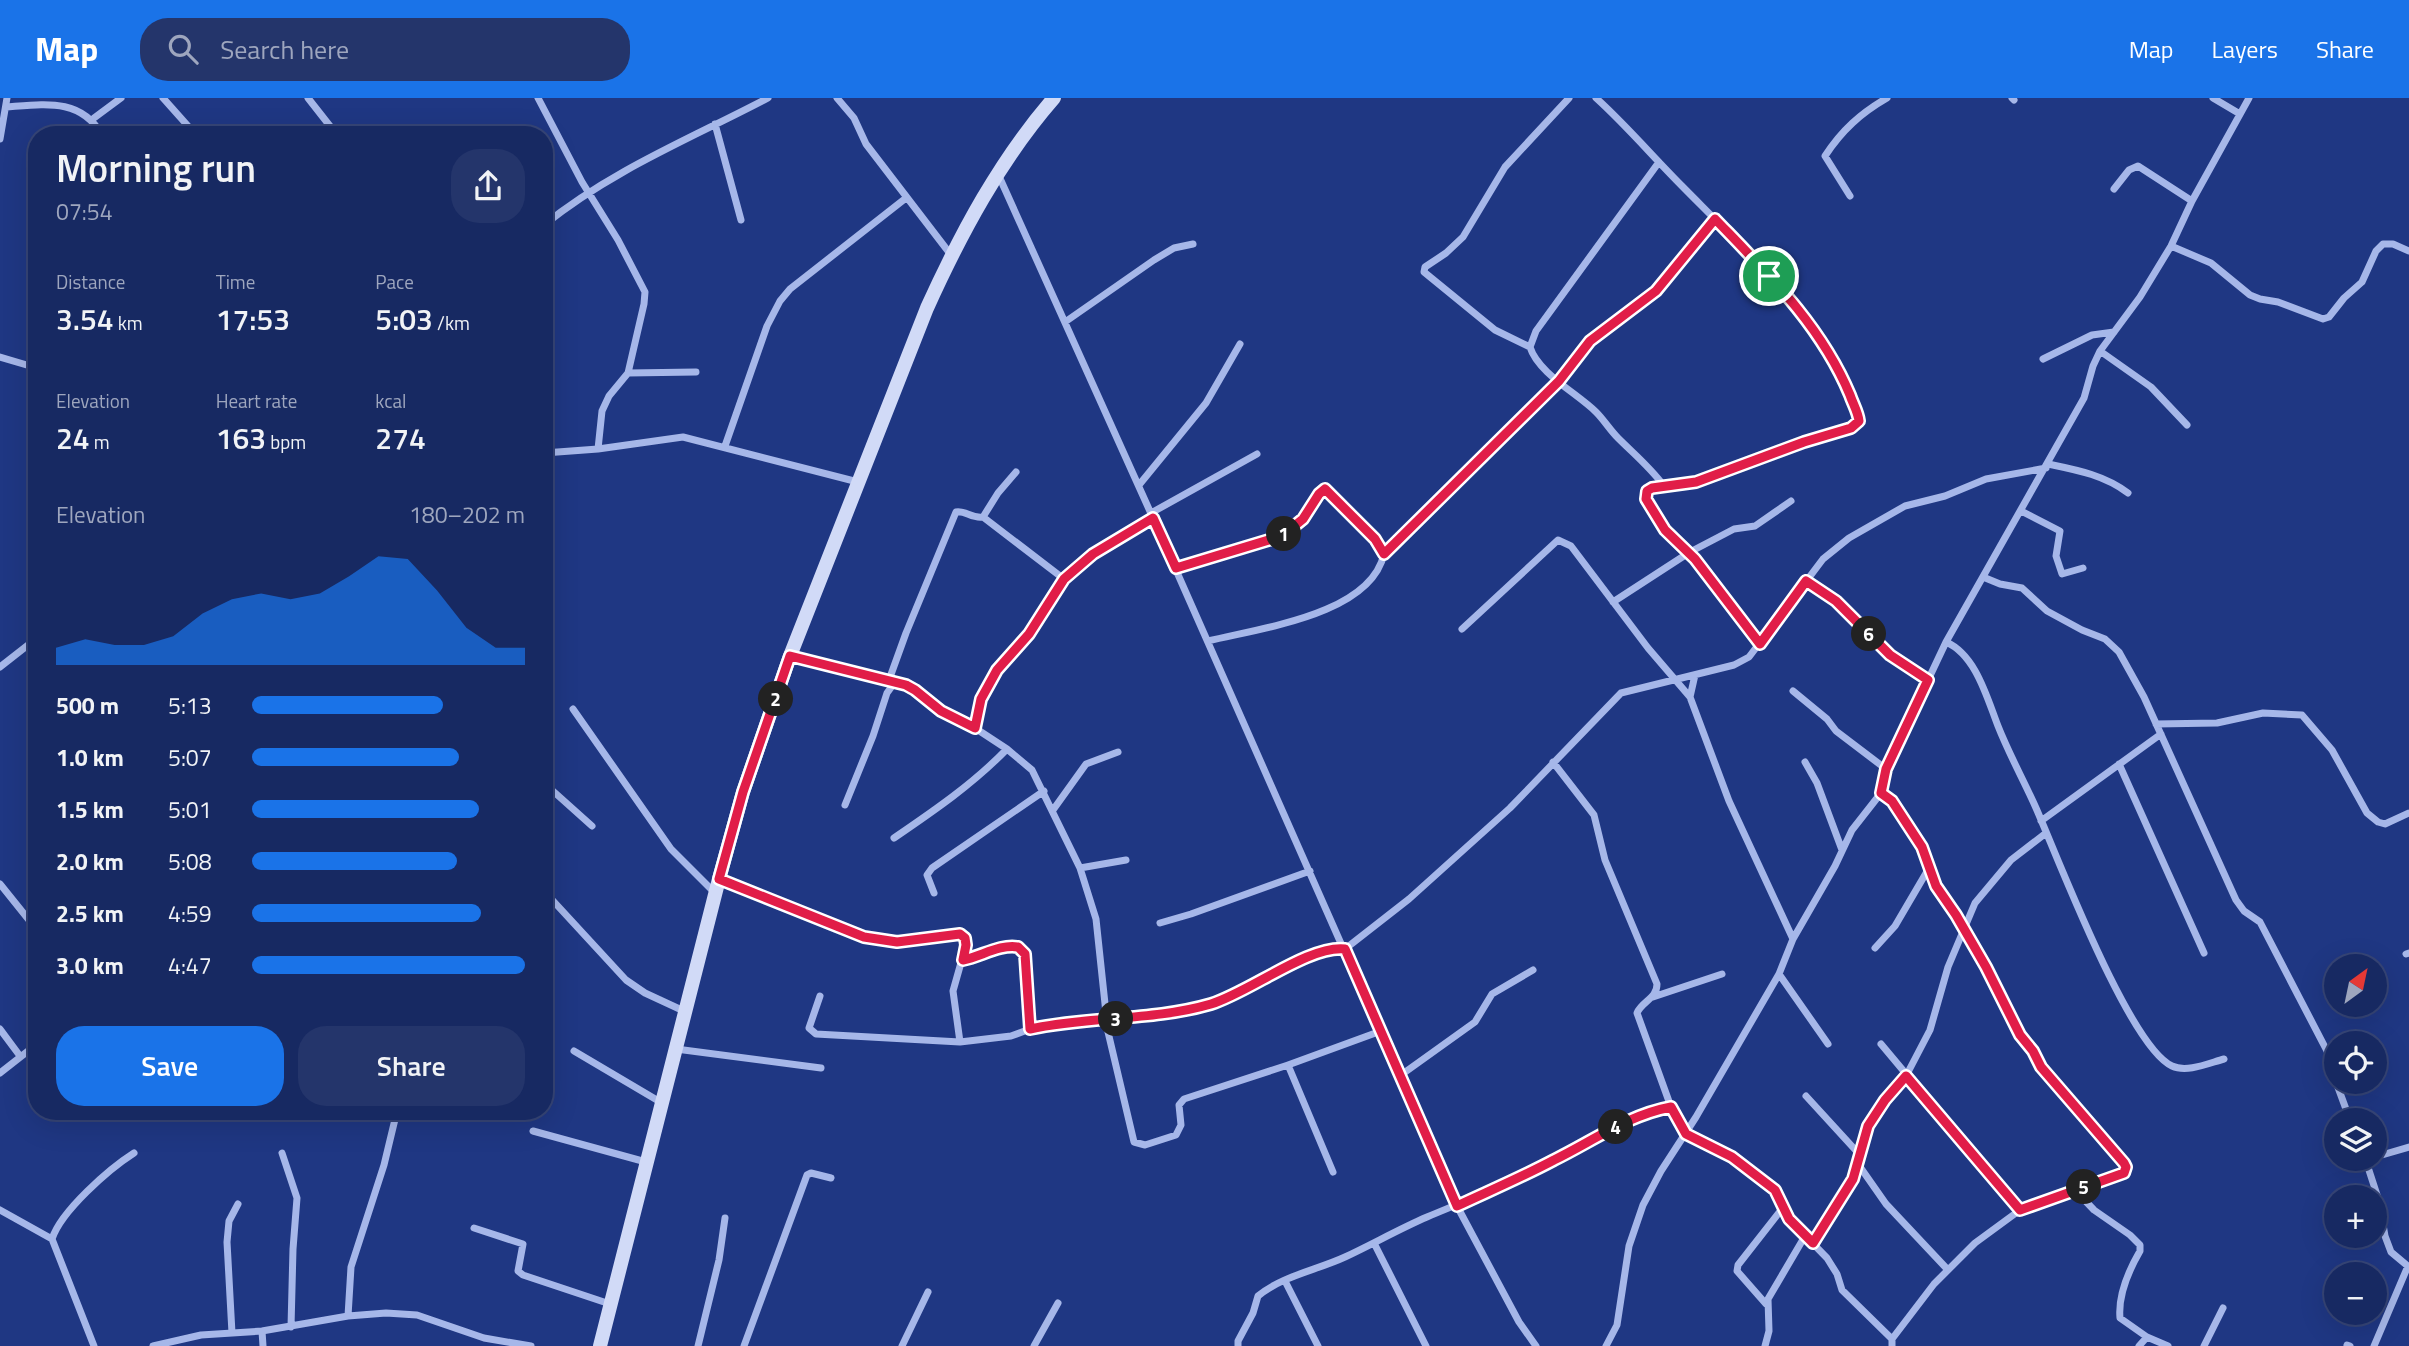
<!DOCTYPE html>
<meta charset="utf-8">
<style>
:root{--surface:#172962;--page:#24356b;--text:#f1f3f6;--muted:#9ea6be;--line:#364577;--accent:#1a73e8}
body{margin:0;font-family:"Titillium Web",sans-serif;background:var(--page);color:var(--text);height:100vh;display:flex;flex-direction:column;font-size:26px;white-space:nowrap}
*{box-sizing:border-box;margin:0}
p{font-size:23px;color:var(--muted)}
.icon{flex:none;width:38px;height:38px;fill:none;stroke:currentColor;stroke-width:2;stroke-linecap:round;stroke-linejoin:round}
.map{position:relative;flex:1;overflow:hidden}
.drawer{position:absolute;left:28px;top:28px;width:525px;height:994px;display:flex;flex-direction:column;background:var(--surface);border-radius:28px;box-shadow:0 7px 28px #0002,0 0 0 2px var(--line)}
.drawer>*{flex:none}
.needle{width:46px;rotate:33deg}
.buttons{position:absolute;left:2324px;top:856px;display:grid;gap:14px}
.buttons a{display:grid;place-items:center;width:63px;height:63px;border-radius:50%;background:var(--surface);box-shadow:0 7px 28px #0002,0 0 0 2px var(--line);font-size:35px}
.pin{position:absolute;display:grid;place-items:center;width:60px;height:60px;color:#fff;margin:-30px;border:4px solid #fff;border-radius:50%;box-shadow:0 2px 7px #0007}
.km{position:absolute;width:35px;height:35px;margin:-18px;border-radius:50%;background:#222;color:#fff;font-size:19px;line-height:35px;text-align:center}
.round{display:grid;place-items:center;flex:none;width:74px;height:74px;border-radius:28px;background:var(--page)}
.overview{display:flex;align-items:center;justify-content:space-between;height:119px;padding:0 28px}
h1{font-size:38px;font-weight:600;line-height:52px}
.figures{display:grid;grid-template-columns:repeat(3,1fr);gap:10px;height:119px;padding:7px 28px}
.figures div{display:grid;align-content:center}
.figures b{font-size:30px;font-weight:600}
.figures small{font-size:19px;font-weight:400}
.figures p{font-size:19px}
.chart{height:196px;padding:14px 28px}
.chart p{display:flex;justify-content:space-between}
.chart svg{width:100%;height:126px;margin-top:7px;fill:var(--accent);opacity:.7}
.action{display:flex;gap:14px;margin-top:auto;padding:14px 28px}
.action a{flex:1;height:80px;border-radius:28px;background:var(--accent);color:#fff;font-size:28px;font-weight:600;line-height:80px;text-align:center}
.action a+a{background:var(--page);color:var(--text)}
ul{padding:0 28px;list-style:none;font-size:23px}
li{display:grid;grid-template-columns:112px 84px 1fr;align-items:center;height:52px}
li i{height:18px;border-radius:9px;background:var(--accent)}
header{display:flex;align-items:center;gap:42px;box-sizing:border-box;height:98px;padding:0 35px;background:var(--accent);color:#fff}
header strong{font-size:33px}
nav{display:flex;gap:38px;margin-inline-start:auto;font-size:24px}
.search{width:490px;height:63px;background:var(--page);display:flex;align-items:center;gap:18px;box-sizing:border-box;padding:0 24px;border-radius:28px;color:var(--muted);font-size:26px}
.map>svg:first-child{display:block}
</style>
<header>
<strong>Map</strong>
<div class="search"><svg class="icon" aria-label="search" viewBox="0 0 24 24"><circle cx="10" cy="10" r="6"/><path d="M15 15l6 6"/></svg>Search here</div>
<nav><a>Map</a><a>Layers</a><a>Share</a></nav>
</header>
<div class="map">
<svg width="2409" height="1248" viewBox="0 0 2409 1248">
<rect width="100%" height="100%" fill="#1f3783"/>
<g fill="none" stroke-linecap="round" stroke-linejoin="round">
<!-- street -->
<path stroke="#a6b7e9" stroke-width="7" d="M163,0L196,37
M308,0L337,37
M538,0L582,84L618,142L645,194L644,206L628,275L609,298L602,313L598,351
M837,0L854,20L866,46L951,157
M1569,0L1505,69L1463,139L1446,155L1425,169L1424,174L1495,232L1530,249C1538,275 1578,296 1596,314C1604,322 1610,332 1618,340C1634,356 1650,369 1664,388
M1596,0C1626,27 1653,59 1682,88C1751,158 1824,225 1859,319L1857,326L1851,330L1804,344L1696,384L1655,388L1647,393L1646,401L1665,432L1695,461L1760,546
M2012,0L2014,2
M2213,0L2240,16
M6,9C46,6 81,0 102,37
M94,20L121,0
M715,26L741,122
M0,41L7,0
M998,76L1153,420L1457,1108L1519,1224L1536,1248
M2114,91L2129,72L2138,68L2192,103
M1850,98L1825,58C1842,32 1861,15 1887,0
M544,127C612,72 692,40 768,0
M2171,148L2211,165L2250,197L2260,201L2278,204L2323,221L2329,219L2344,200L2362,184L2376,153L2383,146H2393L2409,153
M1065,224L1154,162L1174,150L1193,146
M1530,249L1536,233L1659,64
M2100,253L2151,289L2187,327
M0,259L37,270
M2043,261L2092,237L2114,234
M628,275L696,274
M725,348L767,228L780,203L790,191L906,100
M544,355L598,351L683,339L858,384
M2048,366C2077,372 2104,377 2128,395
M1139,387L1206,305L1240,246
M2021,413L2060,433L2056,458L2062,476L2083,470
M1151,415L1257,356
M983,419L998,395L1016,374
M1176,470L1282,437L1303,421L1323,392L1327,393L1375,441L1384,456
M1983,479L2000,486L2022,490L2047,513L2082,532L2105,541L2119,554L2144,599L2236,802L2244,813L2260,824L2327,953L2336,983
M1806,483L1836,503L1890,557L1928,582
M1613,504L1690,454L1734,431L1755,428L1791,403
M1462,531L1558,442L1571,448L1648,550L1690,599L1729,703L1793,841
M1208,543C1260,530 1370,517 1384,456L1559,283L1590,243L1656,193L1715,121
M1946,544C1976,557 1987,600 1998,628C2009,656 2024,683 2036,710C2058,760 2129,948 2172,968C2187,975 2209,965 2224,961
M790,558L906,587L941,613L975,630L1007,651L1032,672L1080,770L1096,821L1108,934L1134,1044L1145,1047L1176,1037L1181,1027L1179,1007L1184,1001L1288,967L1381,933
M0,569L37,540
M889,582L906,535L956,414C965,412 972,421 983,419L1064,481
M1793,593L1827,621L1836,633L1886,671
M1690,599L1695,577
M573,611L671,751L716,796
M2156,626L2217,625L2263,615L2302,617L2332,652L2367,715L2378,724L2385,726L2409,715
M975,630L981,601L997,572L1029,536L1064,481L1092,456L1153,420
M1553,664L1594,717L1605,762L1657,886C1657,901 1642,903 1637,915L1671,1009
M1805,664L1817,685L1842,752
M2119,666L2204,855
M544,685L592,728
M1881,695L1892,703L1922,749L1936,788L1956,817L1986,869L2020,937L2033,953L2041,969L2126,1069L2124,1075L2121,1077L2020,1112L1975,1145L1934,1186L1892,1241
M845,707L873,638L887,595L895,584
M1053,712L1086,666L1118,654
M2041,723L2161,636
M894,740C935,712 973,686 1007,651
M1080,770L1126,762
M719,781L864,839L897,844L960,836L965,840L966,847L953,893L960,944
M0,786L37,832
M544,793L626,882L645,895L686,914
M934,795L927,777L932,770L1044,693
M1160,825L1191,816L1310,773
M1875,850L1895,828L1929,770
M2406,856L2409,855
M963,861C969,861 975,860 980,859C995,855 1007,841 1023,852L1030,931
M1779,876L1828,946
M820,898L809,930L816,936L960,944L1011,938L1030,931L1068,924L1107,922L1183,912L1211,906L1232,898L1317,855L1334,850L1345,851L1409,801L1510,710L1621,595L1734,567L1749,559L1823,461L1849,440L1905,408L1945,398L1986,381L2046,370
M1653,899L1722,876
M0,931L20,958
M1881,946L2020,1112
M676,951L821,970
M574,953L662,1005
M1288,967L1333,1074
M0,975L37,946
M1401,977L1475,924L1492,896L1533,872
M2336,984L2350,1022
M1806,998L1860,1057
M533,1033L646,1064
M282,1055L297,1100L293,1151L291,1229
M2375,1059L2409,1049
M2365,1060L2379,1103L2385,1138L2391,1154L2409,1169
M1858,1066L1886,1106L1948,1172
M2075,1092L2094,1112L2130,1137L2140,1147V1153C2129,1172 2118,1198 2120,1220L2147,1239L2168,1248
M0,1112L52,1141L94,1248
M474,1130L523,1146L518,1173L523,1177L610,1206
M52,1141C61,1113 109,1071 134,1055
M1374,1145L1426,1248
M1813,1145L1853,1081L1868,1028L1885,1002L1906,978L1930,932L1948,869L1975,805L2011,762L2046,735
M1285,1183L1318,1248
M1766,1206L1737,1173L1738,1167L1785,1107
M348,1218L351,1169L384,1067L397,1013
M262,1233L263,1248
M232,1235L227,1144L229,1123L238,1106
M2347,1247L2350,1248
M153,1248L201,1237L262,1233L348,1218L386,1215L417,1217L484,1240L531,1248
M698,1248L719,1162L725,1120
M744,1248L807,1077L811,1075L831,1080
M902,1248L928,1194
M1034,1248L1058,1205
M1238,1248V1243L1253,1215L1258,1198C1282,1178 1317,1172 1345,1159C1373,1146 1399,1131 1427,1119C1470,1101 1513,1084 1555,1062C1593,1043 1628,1017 1671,1009L1686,1036L1732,1059L1775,1092L1789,1121L1827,1160L1837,1176L1842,1192L1892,1241V1248
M1606,1248L1617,1227L1629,1148L1643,1107L1661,1073L1696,1019L1779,876L1793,841L1835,768L1852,732L1881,695L1886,671L1946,544L2084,300L2093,268L2100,253L2140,199L2171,148L2192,103L2249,0
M1765,1248L1769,1233L1768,1201L1805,1138
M2139,1248L2147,1239
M2204,1248L2223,1210
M2374,1248L2408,1168"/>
<!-- secondary -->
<path stroke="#d1daf7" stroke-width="14" d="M600,1248L719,781L743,694L790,558L927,210C961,135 1000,62 1054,0"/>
</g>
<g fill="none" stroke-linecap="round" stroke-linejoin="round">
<defs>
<path id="route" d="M1715,121C1767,175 1821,227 1850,297C1853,306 1858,314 1859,323L1851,330L1804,344L1696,384L1652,390L1647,393L1646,401L1665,432L1695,461L1760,546L1806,483L1836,503L1890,557L1928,582L1886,671L1881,695L1892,703L1922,749L1936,788L1956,817L1986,869L2020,937L2033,953L2041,969L2124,1065L2126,1069L2124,1075L2020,1112L1906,978L1885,1002L1868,1028L1853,1081L1813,1145L1789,1121L1775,1092L1732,1059L1686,1036L1671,1009C1628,1017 1593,1043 1554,1062C1522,1079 1489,1093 1457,1108L1345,851C1309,847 1250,894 1211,906C1153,923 1089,918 1030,931L1025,856L1018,849C1000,846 982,858 963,862L966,847L965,840L960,836L897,844L864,839L719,781L743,694L790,558L906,587L915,592L941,613L975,630L981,601L997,572L1029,536L1064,481L1093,456L1153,420L1176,470L1282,438L1303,421L1319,396L1325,391L1375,441L1384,456L1559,283L1590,243L1656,193Z"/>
</defs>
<!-- route casing -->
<use href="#route" stroke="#fff" stroke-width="14"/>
<!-- route -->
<use href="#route" stroke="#e11d48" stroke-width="9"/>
</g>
</svg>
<div class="buttons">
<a><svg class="needle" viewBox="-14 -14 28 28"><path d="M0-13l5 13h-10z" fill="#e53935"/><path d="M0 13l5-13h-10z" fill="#9ea6be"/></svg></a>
<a><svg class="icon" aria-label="locate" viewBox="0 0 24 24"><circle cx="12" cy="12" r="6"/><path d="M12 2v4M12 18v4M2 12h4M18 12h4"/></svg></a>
<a><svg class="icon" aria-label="layers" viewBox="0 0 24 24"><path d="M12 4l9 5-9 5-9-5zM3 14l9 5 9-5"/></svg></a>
<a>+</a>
<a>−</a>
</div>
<div class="pin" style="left:1769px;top:178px;background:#1e9e55"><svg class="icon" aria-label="arrive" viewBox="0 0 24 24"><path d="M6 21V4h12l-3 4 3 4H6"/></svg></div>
<b class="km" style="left:1284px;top:436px">1</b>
<b class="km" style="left:776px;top:601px">2</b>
<b class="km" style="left:1116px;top:921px">3</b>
<b class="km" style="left:1616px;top:1029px">4</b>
<b class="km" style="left:2084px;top:1089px">5</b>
<b class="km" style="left:1869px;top:536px">6</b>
<section class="drawer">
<div class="overview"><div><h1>Morning run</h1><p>07:54</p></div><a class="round"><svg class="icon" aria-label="share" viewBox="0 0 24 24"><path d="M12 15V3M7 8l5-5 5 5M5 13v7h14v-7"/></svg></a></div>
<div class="figures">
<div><p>Distance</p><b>3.54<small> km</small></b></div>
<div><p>Time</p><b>17:53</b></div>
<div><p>Pace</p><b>5:03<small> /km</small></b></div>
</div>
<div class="figures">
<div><p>Elevation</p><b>24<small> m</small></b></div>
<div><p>Heart rate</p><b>163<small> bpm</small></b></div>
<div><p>kcal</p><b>274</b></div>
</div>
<div class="chart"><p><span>Elevation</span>180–202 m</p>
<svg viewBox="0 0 160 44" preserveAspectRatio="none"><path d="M0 44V38L10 35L20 37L30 37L40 34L50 26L60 21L70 19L80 21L90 19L100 13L110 6L120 7L130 18L140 31L150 38L160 38V44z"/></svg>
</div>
<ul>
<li><b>500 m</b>5:13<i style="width:70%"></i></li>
<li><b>1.0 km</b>5:07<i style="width:76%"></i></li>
<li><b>1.5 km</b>5:01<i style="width:83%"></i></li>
<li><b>2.0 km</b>5:08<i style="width:75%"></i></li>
<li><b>2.5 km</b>4:59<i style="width:84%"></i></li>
<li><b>3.0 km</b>4:47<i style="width:100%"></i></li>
</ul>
<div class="action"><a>Save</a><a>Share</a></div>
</section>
</div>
